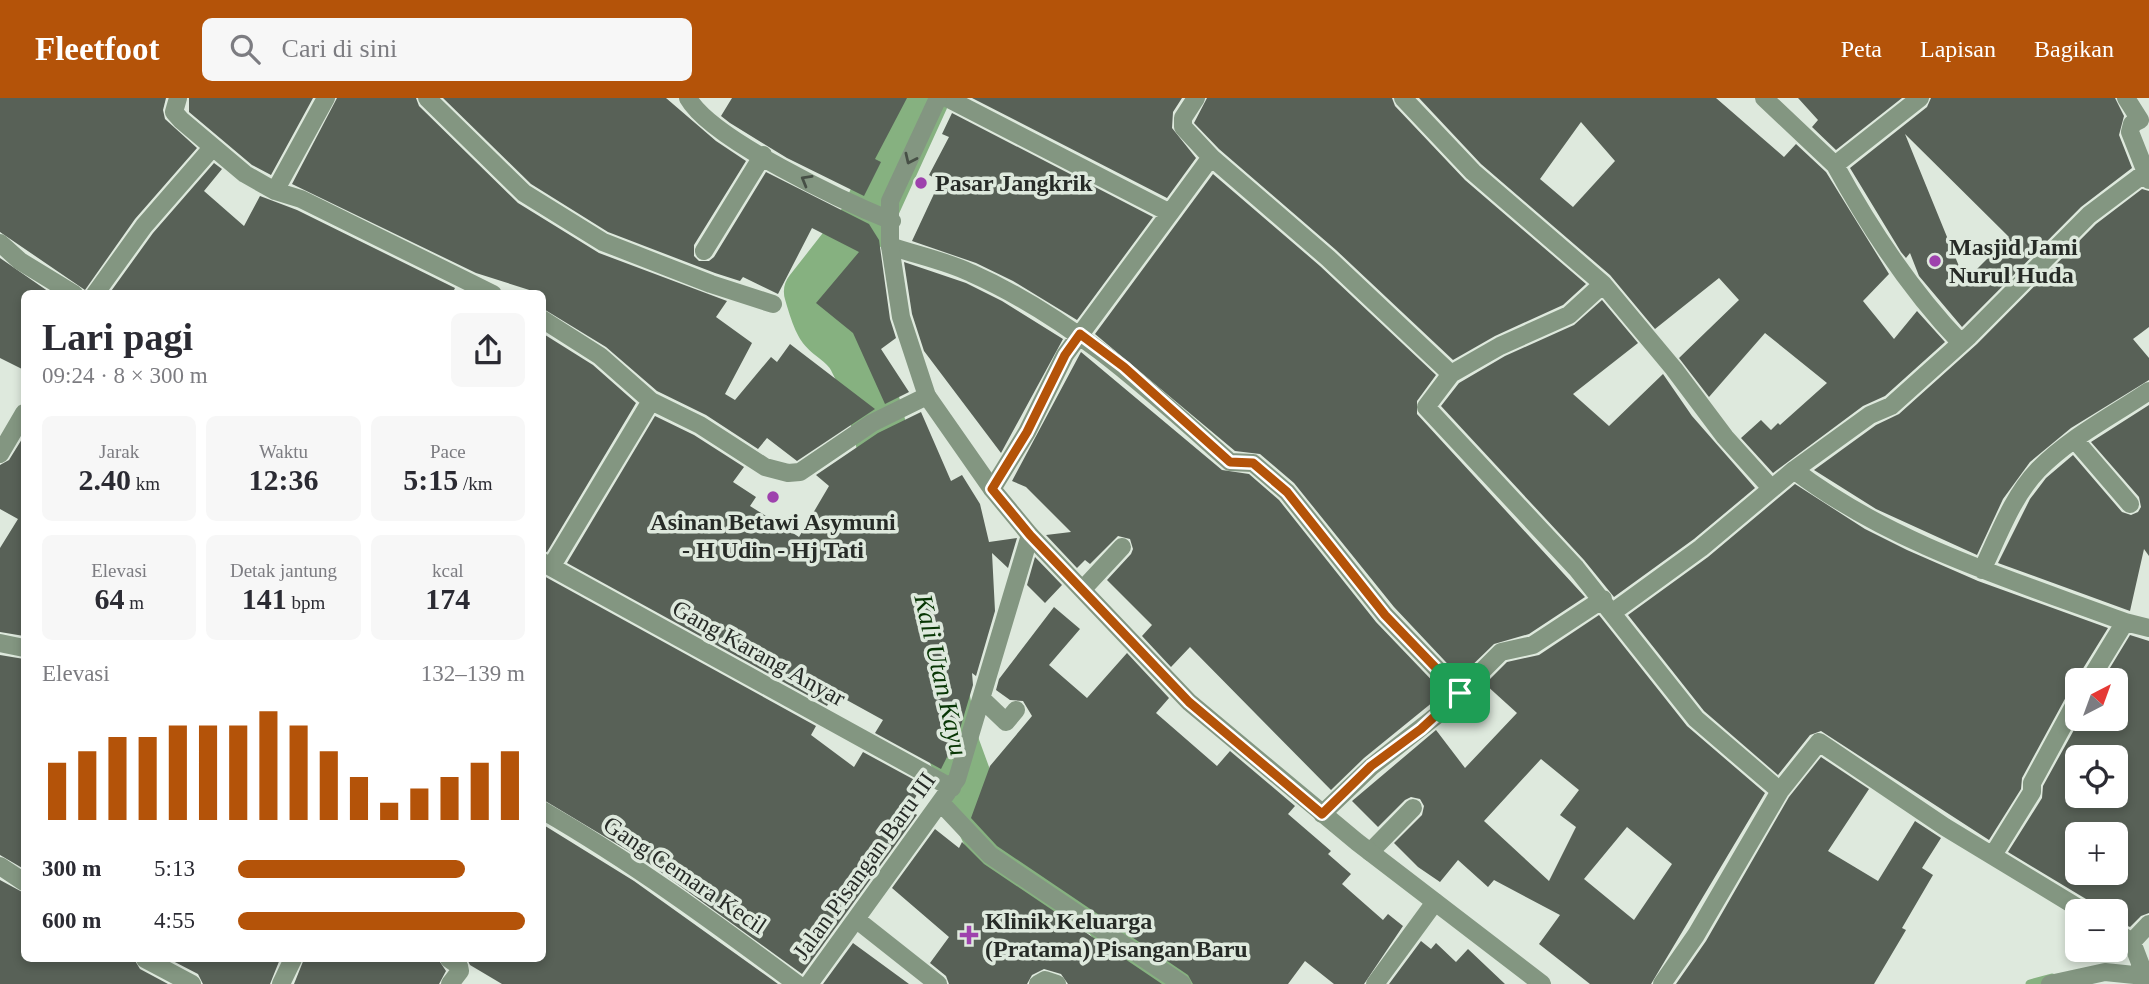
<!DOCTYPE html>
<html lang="id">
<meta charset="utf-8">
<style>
:root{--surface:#fff;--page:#f7f7f7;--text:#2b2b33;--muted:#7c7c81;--accent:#b45309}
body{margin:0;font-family:Georgia,serif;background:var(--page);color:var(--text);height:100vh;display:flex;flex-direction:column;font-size:26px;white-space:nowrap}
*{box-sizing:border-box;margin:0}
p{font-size:23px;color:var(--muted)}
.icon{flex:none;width:38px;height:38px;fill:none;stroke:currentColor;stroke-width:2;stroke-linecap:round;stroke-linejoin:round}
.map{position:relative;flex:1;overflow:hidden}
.sheet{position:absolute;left:21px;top:192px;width:525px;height:672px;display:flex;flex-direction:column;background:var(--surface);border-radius:10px;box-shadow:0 4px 10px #0003}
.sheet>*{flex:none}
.needle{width:46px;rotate:41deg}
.tools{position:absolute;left:2065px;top:570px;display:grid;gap:14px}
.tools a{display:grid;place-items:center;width:63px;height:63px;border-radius:10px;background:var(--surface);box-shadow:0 4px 10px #0003;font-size:35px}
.pin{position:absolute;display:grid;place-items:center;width:60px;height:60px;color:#fff;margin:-30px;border-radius:14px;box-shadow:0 4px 10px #0006}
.round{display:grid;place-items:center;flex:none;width:74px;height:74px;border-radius:10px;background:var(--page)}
.head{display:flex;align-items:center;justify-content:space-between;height:119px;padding:0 21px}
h1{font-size:38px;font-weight:800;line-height:52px}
.figures{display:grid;grid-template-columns:repeat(3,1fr);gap:10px;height:119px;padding:7px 21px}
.figures div{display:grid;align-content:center;border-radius:10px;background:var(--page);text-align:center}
.figures b{font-size:30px;font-weight:800}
.figures small{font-size:19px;font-weight:400}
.figures p{font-size:19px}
.chart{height:196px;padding:14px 21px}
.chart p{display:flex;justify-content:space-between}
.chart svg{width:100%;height:126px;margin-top:7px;stroke:var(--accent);stroke-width:6}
ul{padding:0 21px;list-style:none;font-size:23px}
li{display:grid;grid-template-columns:112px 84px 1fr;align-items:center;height:52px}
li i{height:18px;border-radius:9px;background:var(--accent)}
header{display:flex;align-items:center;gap:42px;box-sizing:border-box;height:98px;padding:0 35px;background:var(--accent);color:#fff}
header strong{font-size:33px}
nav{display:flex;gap:38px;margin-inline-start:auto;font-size:24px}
.search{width:490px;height:63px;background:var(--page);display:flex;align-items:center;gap:18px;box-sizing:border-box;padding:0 24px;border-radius:10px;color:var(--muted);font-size:26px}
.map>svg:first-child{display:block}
</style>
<header>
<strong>Fleetfoot</strong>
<div class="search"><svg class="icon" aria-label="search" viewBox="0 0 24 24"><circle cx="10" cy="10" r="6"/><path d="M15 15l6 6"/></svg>Cari di sini</div>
<nav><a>Peta</a><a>Lapisan</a><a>Bagikan</a></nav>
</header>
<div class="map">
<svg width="2149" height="886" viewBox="0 0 2149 886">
<rect width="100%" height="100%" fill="#dee9dd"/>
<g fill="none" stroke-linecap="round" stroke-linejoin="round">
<!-- stream -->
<path stroke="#86b180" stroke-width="9" d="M2030,886L2052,880"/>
<!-- river -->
<path stroke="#86b180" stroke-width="54" d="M894,384C880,342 876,299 855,260C846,242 828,237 822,225C817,216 814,204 811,194L865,125L922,0
M938,577L953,649L972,701L991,740L1037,780L1078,804L1107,813L1113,822L1199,886"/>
</g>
<!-- building -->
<path fill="#586157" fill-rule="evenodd" d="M0,0H166L163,12L165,21L197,50L135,121L85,192L0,134Z
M189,0H313L271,77L252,67L189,14Z
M337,0H416L419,8L518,105L599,155L727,203L716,219L752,245L725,296L735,302L771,259L777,264L790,246L875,311L797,363L767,340L758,351L706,317L657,293L606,249L542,210V196L476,175L292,86Z
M443,0H666L716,43L746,63L694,147V158L699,163H709L714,159L766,74L869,126L879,142L890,221L896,240L881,251L909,294L885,306L853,235L816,205L859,154L812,130L778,196L743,179L740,183L715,175L608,134L531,86Z
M732,0H907L875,61L881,64L864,98L787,60L730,25L721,18Z
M972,0H1182L1173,14L1172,30L1196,60L1167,100Z
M1207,0H1392L1395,8L1465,82L1586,186L1563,207L1495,238L1453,262L1336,152L1219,51L1194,25Z
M1419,0H1716L1784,59L1796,46L1826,74L1889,176L1863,203L1894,241L1917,213L1945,244L1885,298L1863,308L1773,375L1741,340L1761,322L1771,332L1778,325L1780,327L1827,285L1765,235L1709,299L1679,260L1739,202L1719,180L1655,231L1610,177L1481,66ZM1581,24L1615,63L1573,109L1540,81Z
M1798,0H1902L1836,52L1812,29L1818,22Z
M1931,0H2115L2124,18L2119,37L2132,70L2081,109L1962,229L1919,178L1910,155L1906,160L1901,154L1850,70L1927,9ZM1905,36L2009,139L1965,183Z
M952,15L1153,119L1077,222L1013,183L976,165L912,143L940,83L929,77L949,39L942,36Z
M214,65L222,71L204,93L244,128L260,98L297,112L455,190L452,196H109L153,135Z
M1213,76L1320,168L1436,277L1417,303V316L1585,499L1529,536L1494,546L1460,579L1394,509L1294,385L1260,356L1235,353L1095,236Z
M2142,91L2149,93V229L2133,241L2149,260V282L2071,330L2030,364L2003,401L1977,457L1876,411L1814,372L1876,327L1899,316L1977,246L2096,126Z
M0,160L52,196H24V272L0,260Z
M904,164L966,185L1002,203L1063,241L1001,355L924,253L912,216Z
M1602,202L1638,245L1573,296L1609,328L1663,276L1692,318L1755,390L1694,441L1614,499L1584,462L1441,308L1459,285L1505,258L1574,227Z
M542,235L593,267L636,305L547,454L542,453Z
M1081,254L1222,372L1249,376L1279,402L1376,524L1444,595L1364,660L1331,692L1190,549L1171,569L1142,538L1152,527L1107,482L1131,456L1133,451L1130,441L1118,438L1090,466L1085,462L1077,470L1046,437L1071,434L1026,389L1012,383Z
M2149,307V458L2144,451L2130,513L1998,465L2030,401L2046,380L2073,357L2122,414L2131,417L2138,414L2141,409L2139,399L2091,344Z
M921,314L951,383L962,377L980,406L989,444L1017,440L1008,470L992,455L995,513L976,578L972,575L973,587L951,661L947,659L941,671L875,635L883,622L834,595L827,608L567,465L655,318L694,337L744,369L733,384L756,399L750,408L799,439L829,388L816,377L878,335Z
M22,341L24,342V538L0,534V450L18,421L0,411V367L9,362Z
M1795,386L1865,431L1907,452L1978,483L2108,530L2079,577L2077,591L2067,597L2022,680L2021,691L1989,742L1821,633L1810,637L1778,677L1704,613L1628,517L1708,459Z
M1035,459L1062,487L1045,505L1027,487Z
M542,477L816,628L811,637L854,669L863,654L922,686L910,711L917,717L802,876L647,764L542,701Z
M1054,509L1080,531L1049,567L1087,600L1127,555L1169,600L1156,615L1217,668L1230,653L1295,708L1288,716L1331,753L1328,756L1351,776L1342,786L1383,822L1388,816L1403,828L1364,886H1334L1305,863L1288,886H1193L1188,877L997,748L971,720L990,668L1032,618L1023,603L1010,602L996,592L999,581Z
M1599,517L1687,628L1765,695L1651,886H1590L1539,846L1560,817L1494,782L1488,789L1458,762L1440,784L1418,769L1394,745L1422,717L1424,708L1420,701L1411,699L1405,702L1378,729L1352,703L1436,632L1465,670L1517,615L1485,586L1507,564L1539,557ZM1541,661L1579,692L1560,717L1576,729L1549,783L1484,723ZM1627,729L1672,766L1634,822L1584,781Z
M2130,537L2149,543V815L2141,818L2130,829L2116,823V814H2096L2091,804L2008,754L2042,700L2043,688L2080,621H2116V583H2102ZM2077,660H2116V698H2077ZM2077,737H2116V775H2077Z
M0,557L24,561V771L0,757Z
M1821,659L1869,691L1828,753L1878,783L1915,723L1941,740L1922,770L1933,777L1902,830L1906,832L1874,886H1676L1706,843L1789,699Z
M542,726L634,783L778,886H502L470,867L467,861H542Z
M935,731L959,750L962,744L984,766L1162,886H1068L1061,876L1044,871L1032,877L1027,886H949L946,878L930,865L949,839L892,790Z
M0,782L24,795V861H134L140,871L168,886H0Z
M1421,843L1431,851L1436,845L1456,864L1468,851L1505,886H1389Z
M853,845L909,886H823Z
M169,861H280L270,886H203L198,876Z
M304,861H438L446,873L439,886H294Z"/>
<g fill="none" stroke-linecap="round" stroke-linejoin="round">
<!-- minor -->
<path stroke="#839681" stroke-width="18" d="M178,0L174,14L181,22L245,76L275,93L301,101L493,196
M427,0L524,95L603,144L711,186L773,206
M688,0C711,41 845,104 892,123
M947,0L1170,115L1211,59L1328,160L1451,276L1426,309L1576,470L1696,621L1780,693L1696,837L1662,886
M1196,0L1183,20V29L1211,59
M1403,0L1473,74L1603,186L1674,271L1725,339L1771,390
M1764,0L1835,67
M1920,0L1835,67C1870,131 1910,192 1961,245
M2126,0L2140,22L2132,26L2130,34L2149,82
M275,93L326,0
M0,145L20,163L74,196
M890,148C916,157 946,163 971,175C1072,220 1149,292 1230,364L1253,365L1287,394L1385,517L1460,595
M704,153L763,57
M95,196L144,128L212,50
M542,221L600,258L651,303L700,327L765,369L788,375L800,374L872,325L927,298
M1451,276L1500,248L1569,217L1603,186
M2075,342L2130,406
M0,356L24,315
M1794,372C1891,446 2012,482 2125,524L2149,530
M992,391L1027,334L1065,257L1170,115
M542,464L952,690
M551,469L651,303
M1982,472C1998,439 2012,399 2038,372C2069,340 2112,318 2149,293
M1083,491L1122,449
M1613,514L1701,450L1794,372L1870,317L1891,308L1969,238L2089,117L2145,75
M0,545L24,550
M2089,583L2125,524
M982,601L1006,624L1016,612
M1780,693L1819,644L1945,729L2085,814
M941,705L990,757L1182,886
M542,712C632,764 714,824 797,886
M1322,716L1371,669L1441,614L1501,554L1533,547L1603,501
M1370,754L1413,710
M1993,757L2032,694V685L2077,602
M0,768L24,784
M857,822L938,886
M2116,834L2132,844L2148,886
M2132,844L2149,826
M145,861L192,886
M449,861L459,868L460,873L450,886
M281,886L293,861
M809,886L957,681L1030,437
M1038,886L1045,882L1057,886
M1375,886L1435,804
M2050,886L2105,874L2144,878"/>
<!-- tertiary -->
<path stroke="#839681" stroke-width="18" d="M938,0L890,103V148L901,219L927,298L992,391L1030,437L1189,604L1357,744L1542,886"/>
</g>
<!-- one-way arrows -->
<defs><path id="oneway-chevron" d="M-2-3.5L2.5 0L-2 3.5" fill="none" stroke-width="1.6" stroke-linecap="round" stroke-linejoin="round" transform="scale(1.75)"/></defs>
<g stroke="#475046">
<use href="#oneway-chevron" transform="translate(910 61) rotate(115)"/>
<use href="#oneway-chevron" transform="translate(806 82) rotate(-150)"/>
</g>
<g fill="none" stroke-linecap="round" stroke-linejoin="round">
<defs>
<path id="route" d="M1080,236L1124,269L1230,364L1253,365L1287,394L1385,517L1460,595L1421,631L1371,668L1322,716L1189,604L1030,437L992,391L1027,334L1065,257Z"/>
</defs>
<!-- route casing -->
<use href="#route" stroke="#fff" stroke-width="14"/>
<!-- route -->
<use href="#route" stroke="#b45309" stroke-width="9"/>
</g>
<!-- markers -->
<g fill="#9e42ad" stroke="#dee9dd" stroke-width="2.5">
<circle cx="921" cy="85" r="7"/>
<circle cx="1935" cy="163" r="7"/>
<circle cx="773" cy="399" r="7"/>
<path d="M965.5 826.5h7v7h7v7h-7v7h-7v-7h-7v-7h7z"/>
</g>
<g text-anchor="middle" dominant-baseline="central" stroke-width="7" stroke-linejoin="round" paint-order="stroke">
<!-- poi labels -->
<g font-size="24" font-weight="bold" fill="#272b27" stroke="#dee9dd" text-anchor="start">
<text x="935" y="85">Pasar Jangkrik</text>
<text x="1949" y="149">Masjid Jami<tspan x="1949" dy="28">Nurul Huda</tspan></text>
<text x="773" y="424" text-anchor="middle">Asinan Betawi Asymuni<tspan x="773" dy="28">- H Udin - Hj Tati</tspan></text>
<text x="985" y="823">Klinik Keluarga<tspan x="985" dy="28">(Pratama) Pisangan Baru</tspan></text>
</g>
<!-- street labels -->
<g font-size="24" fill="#272b27" stroke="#dee9dd">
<text transform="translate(759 555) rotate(29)">Gang Karang Anyar</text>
<text transform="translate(864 768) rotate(-54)">Jalan Pisangan Baru III</text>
<text transform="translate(685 777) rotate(34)">Gang Cemara Kecil</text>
</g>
<!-- water labels -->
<g font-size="26" font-style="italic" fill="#073604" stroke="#dee9dd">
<text transform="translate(941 577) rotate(77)">Kali Utan Kayu</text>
</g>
</g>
</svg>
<div class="tools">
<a><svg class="needle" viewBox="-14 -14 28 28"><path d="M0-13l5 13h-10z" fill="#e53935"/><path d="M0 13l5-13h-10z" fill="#7c7c81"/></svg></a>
<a><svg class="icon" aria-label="locate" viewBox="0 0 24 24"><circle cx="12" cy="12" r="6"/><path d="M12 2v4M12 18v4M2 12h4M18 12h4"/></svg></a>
<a>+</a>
<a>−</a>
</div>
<div class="pin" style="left:1460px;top:595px;background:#1e9e55"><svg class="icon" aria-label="arrive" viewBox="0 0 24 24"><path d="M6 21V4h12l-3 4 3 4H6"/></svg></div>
<section class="sheet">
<div class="head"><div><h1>Lari pagi</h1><p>09:24 · 8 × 300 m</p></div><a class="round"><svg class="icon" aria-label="share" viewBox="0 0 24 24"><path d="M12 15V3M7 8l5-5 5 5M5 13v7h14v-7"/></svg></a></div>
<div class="figures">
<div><p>Jarak</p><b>2.40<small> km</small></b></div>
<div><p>Waktu</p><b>12:36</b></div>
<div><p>Pace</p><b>5:15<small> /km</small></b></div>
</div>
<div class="figures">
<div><p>Elevasi</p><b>64<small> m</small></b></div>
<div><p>Detak jantung</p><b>141<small> bpm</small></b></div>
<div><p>kcal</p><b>174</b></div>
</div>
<div class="chart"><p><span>Elevasi</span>132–139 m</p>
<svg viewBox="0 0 160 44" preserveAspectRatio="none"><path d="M5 44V24M15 44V20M25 44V15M35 44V15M45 44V11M55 44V11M65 44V11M75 44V6M85 44V11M95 44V20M105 44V29M115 44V38M125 44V33M135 44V29M145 44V24M155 44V20"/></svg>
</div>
<ul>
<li><b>300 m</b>5:13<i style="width:79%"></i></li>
<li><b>600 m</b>4:55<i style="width:100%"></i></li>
</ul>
</section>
</div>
